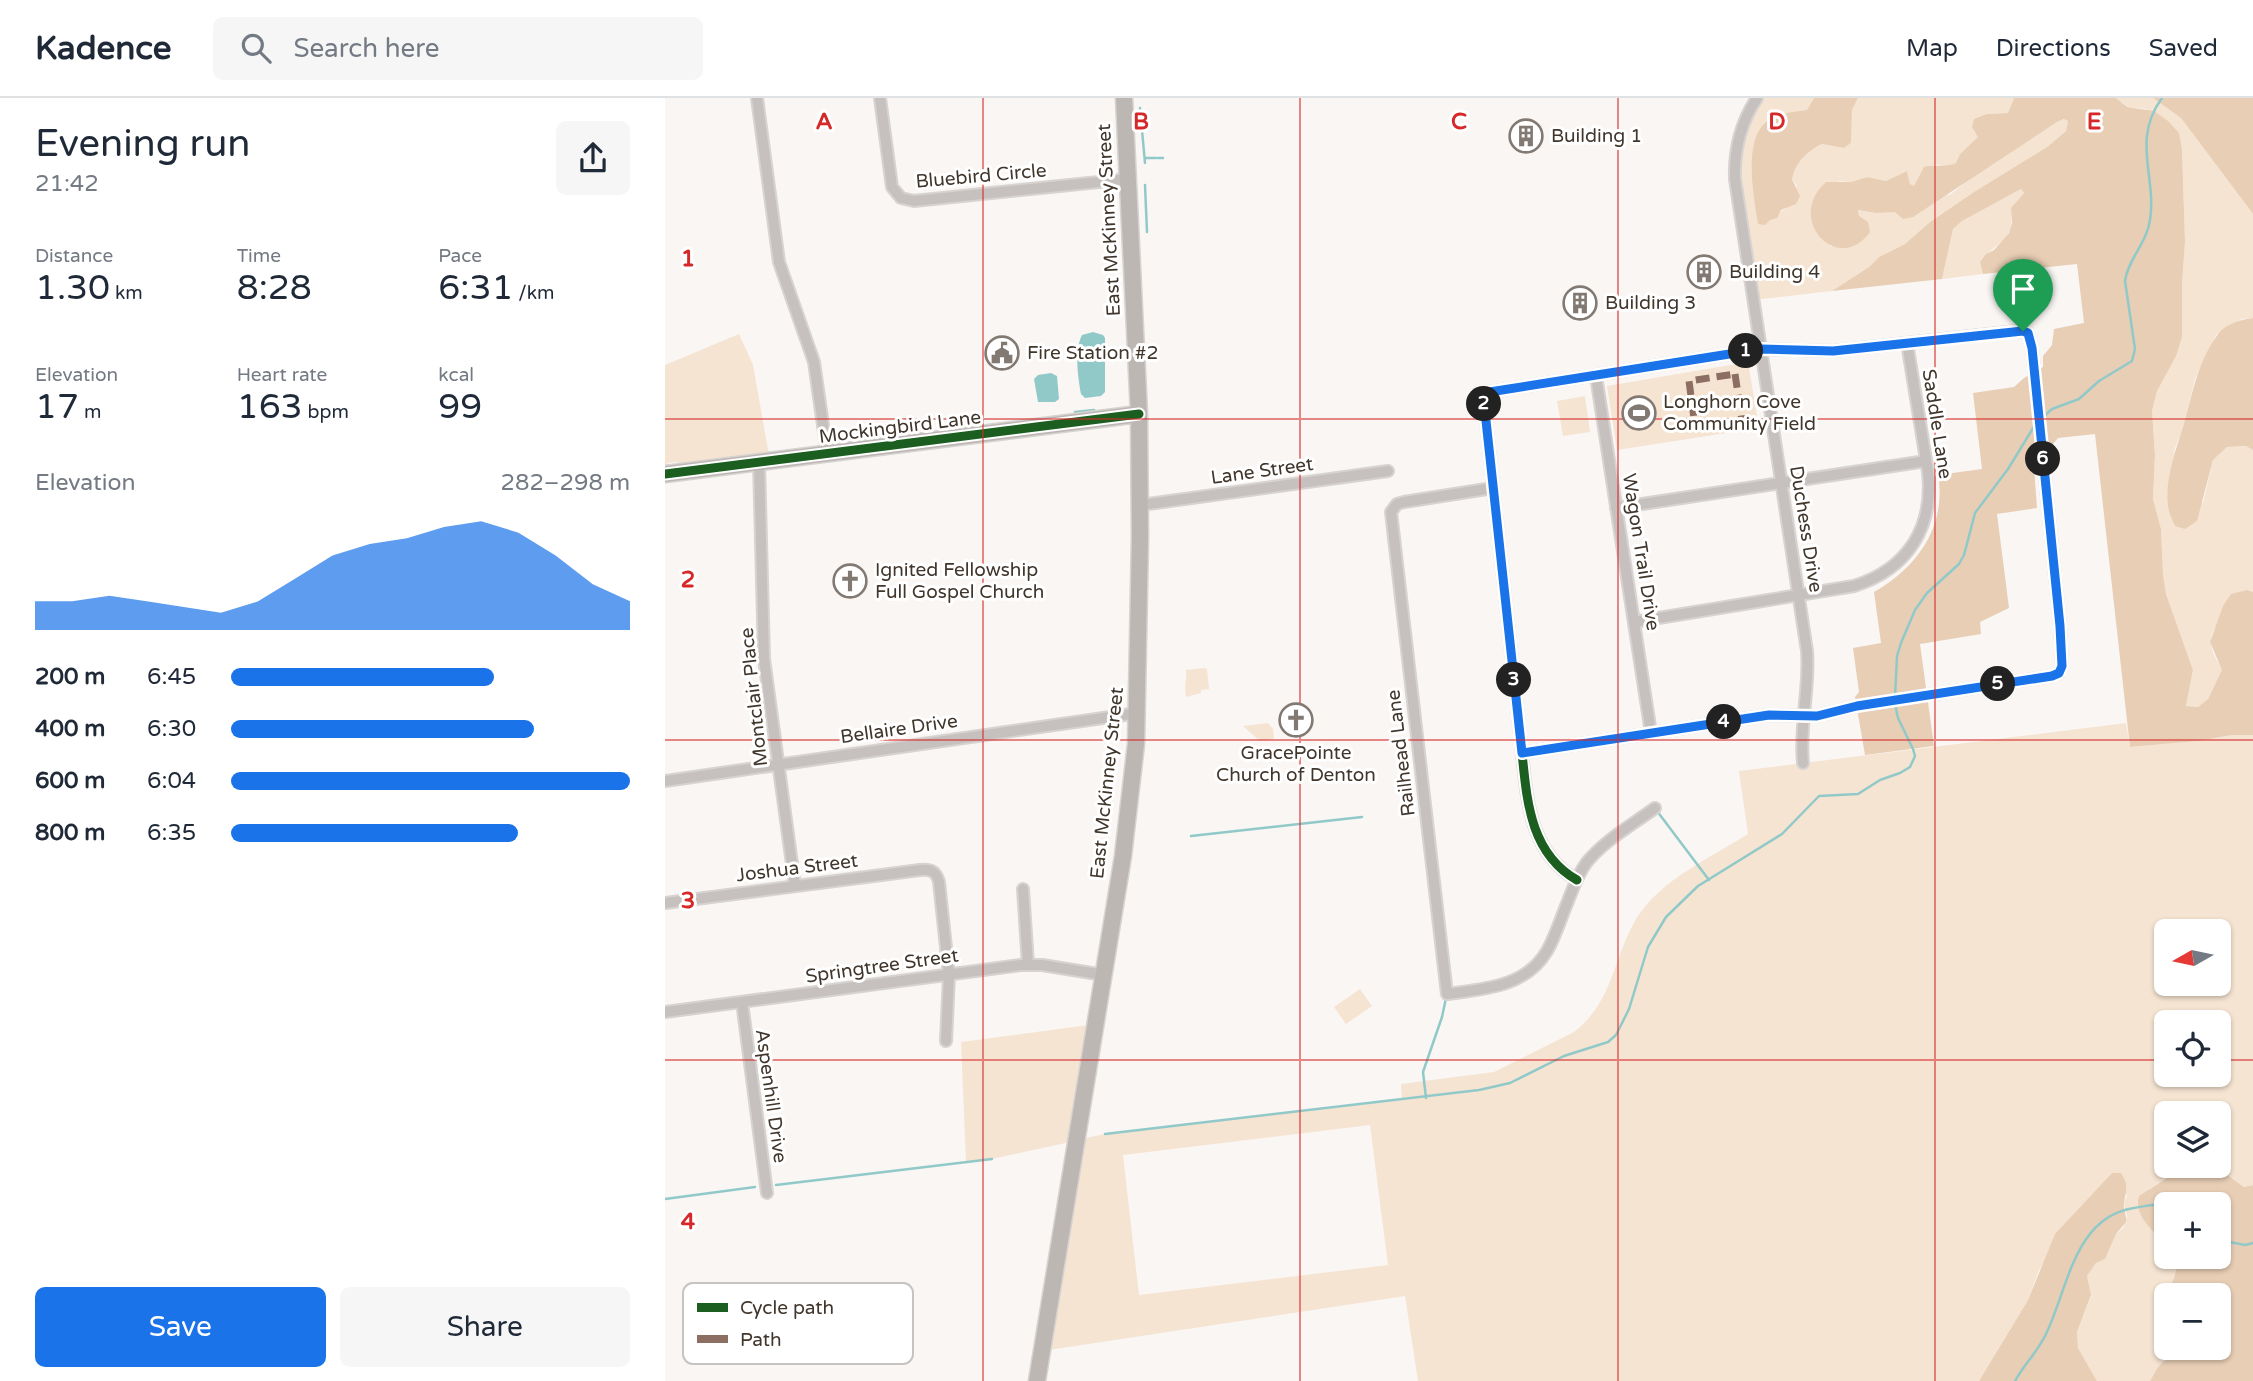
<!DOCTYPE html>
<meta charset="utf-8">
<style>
:root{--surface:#fff;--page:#f6f6f7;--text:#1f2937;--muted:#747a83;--line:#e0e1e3;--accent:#1a73e8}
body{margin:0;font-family:"Varela Round",sans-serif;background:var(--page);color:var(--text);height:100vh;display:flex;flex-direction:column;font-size:26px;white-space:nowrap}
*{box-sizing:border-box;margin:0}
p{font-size:23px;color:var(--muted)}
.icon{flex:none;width:38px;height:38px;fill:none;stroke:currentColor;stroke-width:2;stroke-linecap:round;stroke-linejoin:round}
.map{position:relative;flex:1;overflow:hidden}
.side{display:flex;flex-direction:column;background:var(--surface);width:665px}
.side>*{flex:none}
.needle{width:46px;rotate:261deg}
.tools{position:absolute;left:1489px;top:821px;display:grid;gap:14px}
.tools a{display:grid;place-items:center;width:77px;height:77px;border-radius:10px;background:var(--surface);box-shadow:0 2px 5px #0004;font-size:35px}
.pin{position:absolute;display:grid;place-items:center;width:60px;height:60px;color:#fff;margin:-72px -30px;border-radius:50% 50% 50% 0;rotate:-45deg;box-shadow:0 0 7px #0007}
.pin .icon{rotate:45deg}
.km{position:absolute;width:35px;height:35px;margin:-18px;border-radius:50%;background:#222;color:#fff;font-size:19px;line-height:35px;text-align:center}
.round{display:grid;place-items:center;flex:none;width:74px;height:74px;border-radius:10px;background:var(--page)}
.headline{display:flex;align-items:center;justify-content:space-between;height:119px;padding:0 35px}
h1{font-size:38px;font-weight:600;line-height:52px}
.stats{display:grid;grid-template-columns:repeat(3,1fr);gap:10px;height:119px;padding:7px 35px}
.stats div{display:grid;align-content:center}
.stats b{font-size:35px;font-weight:600}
.stats small{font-size:19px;font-weight:400}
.stats p{font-size:19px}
.chart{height:196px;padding:14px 35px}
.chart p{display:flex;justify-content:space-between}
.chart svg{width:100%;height:126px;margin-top:7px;fill:var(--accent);opacity:.7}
.cta{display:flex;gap:14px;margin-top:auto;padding:14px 35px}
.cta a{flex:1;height:80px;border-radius:10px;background:var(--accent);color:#fff;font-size:28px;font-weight:600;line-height:80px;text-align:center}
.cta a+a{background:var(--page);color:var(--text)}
ul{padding:0 35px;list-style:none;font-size:23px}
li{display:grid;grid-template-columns:112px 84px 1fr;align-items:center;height:52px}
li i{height:18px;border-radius:9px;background:var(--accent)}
header{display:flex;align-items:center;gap:42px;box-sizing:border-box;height:98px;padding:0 35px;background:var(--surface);border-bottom:2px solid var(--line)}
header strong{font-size:33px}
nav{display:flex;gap:38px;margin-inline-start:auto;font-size:24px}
.search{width:490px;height:63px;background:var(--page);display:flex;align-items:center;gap:18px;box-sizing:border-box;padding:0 24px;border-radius:10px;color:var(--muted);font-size:26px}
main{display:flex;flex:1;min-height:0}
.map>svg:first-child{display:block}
</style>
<header>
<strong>Kadence</strong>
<div class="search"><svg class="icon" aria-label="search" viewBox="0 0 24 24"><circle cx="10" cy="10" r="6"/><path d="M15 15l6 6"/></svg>Search here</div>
<nav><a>Map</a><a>Directions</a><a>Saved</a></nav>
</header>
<main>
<section class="side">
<div class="headline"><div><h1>Evening run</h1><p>21:42</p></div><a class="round"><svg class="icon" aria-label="share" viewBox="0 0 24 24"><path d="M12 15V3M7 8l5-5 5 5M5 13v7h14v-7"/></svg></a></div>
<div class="stats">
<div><p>Distance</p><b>1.30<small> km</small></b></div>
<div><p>Time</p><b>8:28</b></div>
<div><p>Pace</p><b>6:31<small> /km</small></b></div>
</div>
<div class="stats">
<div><p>Elevation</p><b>17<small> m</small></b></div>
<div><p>Heart rate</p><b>163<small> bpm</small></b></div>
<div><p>kcal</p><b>99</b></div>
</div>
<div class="chart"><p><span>Elevation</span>282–298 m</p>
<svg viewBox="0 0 160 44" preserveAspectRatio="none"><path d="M0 44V34L10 34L20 32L30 34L40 36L50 38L60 34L70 26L80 18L90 14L100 12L110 8L120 6L130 10L140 18L150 28L160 34V44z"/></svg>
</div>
<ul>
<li><b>200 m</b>6:45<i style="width:66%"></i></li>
<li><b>400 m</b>6:30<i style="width:76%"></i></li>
<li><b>600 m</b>6:04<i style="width:100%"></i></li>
<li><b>800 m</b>6:35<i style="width:72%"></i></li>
</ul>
<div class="cta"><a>Save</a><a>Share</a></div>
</section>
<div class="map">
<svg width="1588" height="1283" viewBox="0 0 1588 1283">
<rect width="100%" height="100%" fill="#f9f6f4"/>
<!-- green -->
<path fill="#f6e4d2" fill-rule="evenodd" d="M1092,0H1149L1142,12L1115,17L1087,68L1093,126L1122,110L1132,88L1127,81C1130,65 1142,53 1157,46L1179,50L1186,45L1187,12L1193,0H1349L1343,15L1322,16L1314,39L1295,56L1292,65L1282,69L1270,66L1249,89L1245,86L1242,73L1221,83L1202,79L1186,84L1174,83L1165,148L1189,147L1194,118L1193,112L1211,115L1230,113L1286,96L1306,80L1392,24L1400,21L1403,23L1401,33L1382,49L1309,94L1265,124L1240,146L1214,159L1204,169L1167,193L1088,202L1069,72Z
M1451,0H1488L1516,20L1588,116V220L1577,221L1551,237L1530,281L1517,333L1510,350L1503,397L1538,405L1548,362L1562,349L1581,348L1588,352V494L1582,492C1571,504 1543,529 1546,546C1547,556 1553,564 1558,572L1543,601L1533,609L1521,608L1528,572L1501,496L1498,476L1496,431L1488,401L1490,357L1487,313L1492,293L1517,239V186L1520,144L1517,52L1481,11L1462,9Z
M1356,91L1359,95C1354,101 1349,105 1347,114C1345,121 1348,128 1343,136C1335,147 1323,153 1315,164L1318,176L1277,181L1288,131L1297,123Z
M74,236L88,267L105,363L16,367L12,364L3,365L0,369V267Z
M1083,264L1094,330L952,352L942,288Z
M920,298L925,334L898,338L892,303Z
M539,570L542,571L544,591L536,592V595L521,599C519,587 522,581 521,572Z
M603,625L608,631L609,641L595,643L578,628Z
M1461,625L1465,649L1533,643L1567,637H1588V1087L1579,1089L1561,1076L1554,1065V1015H1537L1527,1010L1502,1015V1068H1509L1502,1080L1484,1091L1495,1140L1501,1148L1502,1158L1508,1159C1517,1175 1504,1185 1502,1199C1499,1215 1502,1233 1502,1250H1534C1525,1261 1516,1256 1503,1261C1493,1265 1490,1275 1485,1283H1432L1413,1250L1412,1234L1426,1198L1422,1178L1431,1165L1440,1161L1451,1136L1458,1130L1462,1118L1459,1105L1462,1098L1447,1075L1420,1105L1374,1172L1363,1202L1314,1283H753L740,1198L377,1253L410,1043L327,1061L301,1064L296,944L431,926L412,1042L440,1036L737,1002L736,986L829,974L909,934C948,904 948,861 971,821C995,782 1045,760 1083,736L1074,673ZM1502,833H1554V886H1502ZM1502,924H1554V976H1502ZM705,1027L723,1167L474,1197L458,1057Z
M695,891L707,908L681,926L669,909Z"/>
<!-- forest -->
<path fill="#e8ceb5" d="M1149,0H1193L1187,12L1186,45L1179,50L1157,46C1142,53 1130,65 1127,81L1135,98L1131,106L1116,112L1112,120L1105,122L1100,127L1093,126C1089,100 1078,45 1100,25C1111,15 1128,14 1142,12Z
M1349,0H1451L1462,9L1489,13L1503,23L1514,35L1517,52L1520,144L1517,186V239L1511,258L1492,293L1487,313L1490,357L1488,401L1496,431L1498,476L1501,496L1528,572L1521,608L1533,609L1543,601L1557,572L1545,544L1558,508L1566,496L1582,492L1588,494V637H1567L1533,643L1465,649L1430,336L1393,340L1369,369L1372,410L1332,416L1344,510L1315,524L1316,536L1255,546L1269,648L1200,657L1190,599L1194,594L1188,550L1216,545L1209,494C1252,470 1282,428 1273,377L1317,371L1308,295L1349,289L1359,280L1378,269V258L1387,247L1389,231L1419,225L1412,166L1318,176L1315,164L1321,156L1329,152L1344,135L1347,125L1346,110L1359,95L1356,91L1297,123L1288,131L1277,181L1167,193L1204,169L1214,159L1240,146L1265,124L1309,94L1382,49L1401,33L1403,23L1399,21L1392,24L1248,119L1238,121L1230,114L1211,115L1193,112L1194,118L1203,124L1205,134C1174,178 1119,122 1161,84H1186L1202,79L1221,83L1242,73L1245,86L1249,88L1259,69C1271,66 1280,70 1291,65L1295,56L1313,39L1307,29L1309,21L1322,16L1343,15Z
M1488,0H1588V116L1516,20Z
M1588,220V352L1581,348L1562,349L1548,362L1532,423L1520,431L1510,428C1508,423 1505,418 1504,413C1498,386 1510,355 1518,329C1527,298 1532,266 1551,239C1559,226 1574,222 1588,220Z
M1554,1065L1561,1076L1579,1089L1588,1087V1283H1485C1490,1275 1493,1265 1503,1261C1516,1256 1525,1261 1534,1250H1554V1197H1503C1506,1182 1516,1174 1508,1159L1554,1158V1106H1502L1501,1148C1490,1133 1468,1119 1474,1098L1502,1080L1509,1068H1554Z
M1447,1075H1456C1464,1087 1461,1092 1459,1105C1458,1112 1462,1117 1461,1124L1451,1136L1440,1161L1431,1165L1422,1178L1426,1197L1412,1234L1413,1250L1432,1283H1314L1363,1202L1390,1136Z"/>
<!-- water -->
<path fill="#91c9c9" d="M428,234L438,237L440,240V294L436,298L420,300L416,296C413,278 409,253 417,237Z
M386,275L392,278L394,301L390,304H373L369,281L373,277Z"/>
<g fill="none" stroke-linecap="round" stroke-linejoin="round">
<!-- stream -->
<path stroke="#91c9c9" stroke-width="2.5" d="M475,10L480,65
M480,60H491
M493,60H498
M480,87L482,134
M410,314L429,312
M1377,320L1387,311L1414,301L1434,283L1467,263L1470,251L1460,183C1463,161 1482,145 1485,122C1492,79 1466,42 1497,0
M1230,599L1232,558L1236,545L1250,512L1262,495L1294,466L1299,457L1310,415L1343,371L1370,327
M992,713L1044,782
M526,738L697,719
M761,1000L758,974L777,919L781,900
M440,1036L814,992L845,985L899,958L943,944L951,937L964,911L983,849L1001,819L1033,788L1117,736L1154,698L1193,696L1215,682L1235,675L1245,669L1250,658L1248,651L1233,620L1230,606
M111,1087L327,1061
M0,1101L90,1089
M1554,1142L1580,1147L1588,1145
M1350,1283C1359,1267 1372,1254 1380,1238C1403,1193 1408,1119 1469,1110C1480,1108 1491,1105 1502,1108"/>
<defs>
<path id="street" d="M92,0L114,164L149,264L162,355
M215,0L227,89L236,100L249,103L463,81
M1092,0C1076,24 1069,52 1070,81L1142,553C1145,591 1134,627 1138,665
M931,278L986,635
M94,364L99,561L130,788
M828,390L739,404L732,406L726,414L782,896C819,891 861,889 882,853C889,841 894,826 899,813C906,797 911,778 922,764C940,742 967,727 990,710
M476,407L723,373
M951,410L1261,363
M969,524L1189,488C1243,471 1269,429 1263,374L1242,245
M857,655L1104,617L1152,618L1192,608L1387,578L1394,575L1397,568L1395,528L1367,250L1363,235L1352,233L1168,253L1096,251L818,295L857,655C862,703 865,755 912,782
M0,683L473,615
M358,791L363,867
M0,805L255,772C266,771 271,773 274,784L284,877L281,943
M77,904L102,1095
M0,914L356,867H377L439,877"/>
<path id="secondary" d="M0,376L474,316
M372,1283L458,758L471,646L475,439L474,316L459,0"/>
</defs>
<!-- street casing -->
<use href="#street" stroke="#d7d3d1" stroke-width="14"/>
<!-- secondary casing -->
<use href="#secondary" stroke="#d7d3d1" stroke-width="19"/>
<!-- street -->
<use href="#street" stroke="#c6c1be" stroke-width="10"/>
<!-- secondary -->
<use href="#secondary" stroke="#bcb7b3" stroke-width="16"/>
<!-- quiet -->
<path stroke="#8d6e63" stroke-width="7" stroke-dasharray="14 7" stroke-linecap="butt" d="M1070,276L1077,323L1030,328L1024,283Z"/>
<defs>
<path id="cycleway" d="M0,376L474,316
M857,655L1104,617L1152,618L1192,608L1387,578L1394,575L1397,568L1395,528L1367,250L1363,235L1352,233L1168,253L1096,251L818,295L857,655C862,703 865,755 912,782"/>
</defs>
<!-- cycleway casing -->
<use href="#cycleway" stroke="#fff" stroke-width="13"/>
<!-- cycleway -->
<use href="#cycleway" stroke="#1b5e20" stroke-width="9"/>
</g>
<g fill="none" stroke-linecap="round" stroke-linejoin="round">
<defs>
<path id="route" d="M1358,233L1363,235L1367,250L1395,528L1397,568L1394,575L1387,578L1192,608L1152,618L1104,617L857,655L818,295L1096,251L1168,253Z"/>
</defs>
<!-- route casing -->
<use href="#route" stroke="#fff" stroke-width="14"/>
<!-- route -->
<use href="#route" stroke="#1a73e8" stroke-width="9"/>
</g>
<!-- grid -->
<path fill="none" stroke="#d62828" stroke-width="2" stroke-opacity="0.55" d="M318,0V1283M635,0V1283M953,0V1283M1270,0V1283M0,321H1588M0,642H1588M0,962H1502M1554,962H1588"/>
<!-- icons -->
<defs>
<symbol id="building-ring" viewBox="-11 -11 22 22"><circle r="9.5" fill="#fff" stroke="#817972" stroke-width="1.5"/><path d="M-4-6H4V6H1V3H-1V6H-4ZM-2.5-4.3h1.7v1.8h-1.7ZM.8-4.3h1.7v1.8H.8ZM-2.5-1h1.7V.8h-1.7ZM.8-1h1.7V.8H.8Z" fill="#817972"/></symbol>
<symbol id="civic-ring" viewBox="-11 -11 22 22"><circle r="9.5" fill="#fff" stroke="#817972" stroke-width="1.5"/><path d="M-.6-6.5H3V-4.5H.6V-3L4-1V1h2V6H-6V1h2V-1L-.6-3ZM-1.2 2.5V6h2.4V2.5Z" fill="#817972"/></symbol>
<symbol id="stadium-ring" viewBox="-11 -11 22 22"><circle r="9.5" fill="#fff" stroke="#817972" stroke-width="1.5"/><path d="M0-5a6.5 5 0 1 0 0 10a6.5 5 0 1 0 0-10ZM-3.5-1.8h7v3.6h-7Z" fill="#817972"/></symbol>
<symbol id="church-ring" viewBox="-11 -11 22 22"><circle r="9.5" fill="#fff" stroke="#817972" stroke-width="1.5"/><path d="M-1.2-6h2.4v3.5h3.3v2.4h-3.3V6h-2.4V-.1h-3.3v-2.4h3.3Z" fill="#817972"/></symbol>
</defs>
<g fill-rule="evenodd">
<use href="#building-ring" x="842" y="19" width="38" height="38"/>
<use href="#building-ring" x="1020" y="155" width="38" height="38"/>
<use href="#building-ring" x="896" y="186" width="38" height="38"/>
<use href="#civic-ring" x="318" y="236" width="38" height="38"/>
<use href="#stadium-ring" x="955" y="296" width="38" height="38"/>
<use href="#church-ring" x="166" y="464" width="38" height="38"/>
<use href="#church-ring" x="612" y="603" width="38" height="38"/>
</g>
<g text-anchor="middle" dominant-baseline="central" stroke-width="6" stroke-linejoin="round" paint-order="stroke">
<!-- poi labels -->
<g font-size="19" fill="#41362c" stroke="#fff" text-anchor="start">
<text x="886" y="38">Building 1</text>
<text x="1064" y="174">Building 4</text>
<text x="940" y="205">Building 3</text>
<text x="362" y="255">Fire Station #2</text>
<text x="998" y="304">Longhorn Cove<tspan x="998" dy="22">Community Field</tspan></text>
<text x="210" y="472">Ignited Fellowship<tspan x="210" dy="22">Full Gospel Church</tspan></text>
<text x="631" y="655" text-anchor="middle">GracePointe<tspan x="631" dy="22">Church of Denton</tspan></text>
</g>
<!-- street labels -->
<g font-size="19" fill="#41362c" stroke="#fff">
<text transform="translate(316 78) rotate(-5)">Bluebird Circle</text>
<text transform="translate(444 122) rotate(-93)">East McKinney Street</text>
<text transform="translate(1272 326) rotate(81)">Saddle Lane</text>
<text transform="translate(235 329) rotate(-7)">Mockingbird Lane</text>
<text transform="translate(597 373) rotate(-8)">Lane Street</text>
<text transform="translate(1141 431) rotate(81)">Duchess Drive</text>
<text transform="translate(976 454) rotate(81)">Wagon Trail Drive</text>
<text transform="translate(89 599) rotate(-96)">Montclair Place</text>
<text transform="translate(234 631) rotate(-8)">Bellaire Drive</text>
<text transform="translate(736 655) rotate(-97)">Railhead Lane</text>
<text transform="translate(442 685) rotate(-84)">East McKinney Street</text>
<text transform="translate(132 770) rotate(-7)">Joshua Street</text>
<text transform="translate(217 868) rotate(-8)">Springtree Street</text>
<text transform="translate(106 998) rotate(82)">Aspenhill Drive</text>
</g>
</g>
<!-- legend -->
<rect x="18" y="1185" width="230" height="81" rx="10" fill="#fff" stroke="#c6c3c0" stroke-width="2"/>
<rect x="32" y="1205" width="31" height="9" fill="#1b5e20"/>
<rect x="32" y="1237" width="31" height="8" fill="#8d6e63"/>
<g font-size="19" fill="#41362c">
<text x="75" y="1216">Cycle path</text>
<text x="75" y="1248">Path</text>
</g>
<g font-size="23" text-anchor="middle" font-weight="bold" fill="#d62828" stroke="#fff" stroke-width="6" stroke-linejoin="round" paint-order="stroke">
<text x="159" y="31">A</text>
<text x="476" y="31">B</text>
<text x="794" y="31">C</text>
<text x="1112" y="31">D</text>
<text x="1429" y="31">E</text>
<text x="23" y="168">1</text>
<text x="23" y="489">2</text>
<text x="23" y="810">3</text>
<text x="23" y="1131">4</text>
</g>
</svg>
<div class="tools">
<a><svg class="needle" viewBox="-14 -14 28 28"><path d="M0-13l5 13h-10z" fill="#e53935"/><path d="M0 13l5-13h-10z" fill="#747a83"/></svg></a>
<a><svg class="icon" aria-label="locate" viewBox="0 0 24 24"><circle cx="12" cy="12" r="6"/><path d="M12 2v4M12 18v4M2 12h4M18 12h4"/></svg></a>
<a><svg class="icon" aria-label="layers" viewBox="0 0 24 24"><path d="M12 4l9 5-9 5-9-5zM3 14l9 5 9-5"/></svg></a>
<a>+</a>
<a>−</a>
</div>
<div class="pin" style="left:1358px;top:233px;background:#1e9e55"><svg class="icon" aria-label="arrive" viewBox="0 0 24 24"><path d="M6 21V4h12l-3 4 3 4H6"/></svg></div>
<b class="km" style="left:1081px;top:253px">1</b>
<b class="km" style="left:819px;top:306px">2</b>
<b class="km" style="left:849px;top:582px">3</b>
<b class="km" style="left:1059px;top:624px">4</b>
<b class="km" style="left:1333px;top:586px">5</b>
<b class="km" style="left:1378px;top:361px">6</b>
</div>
</main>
